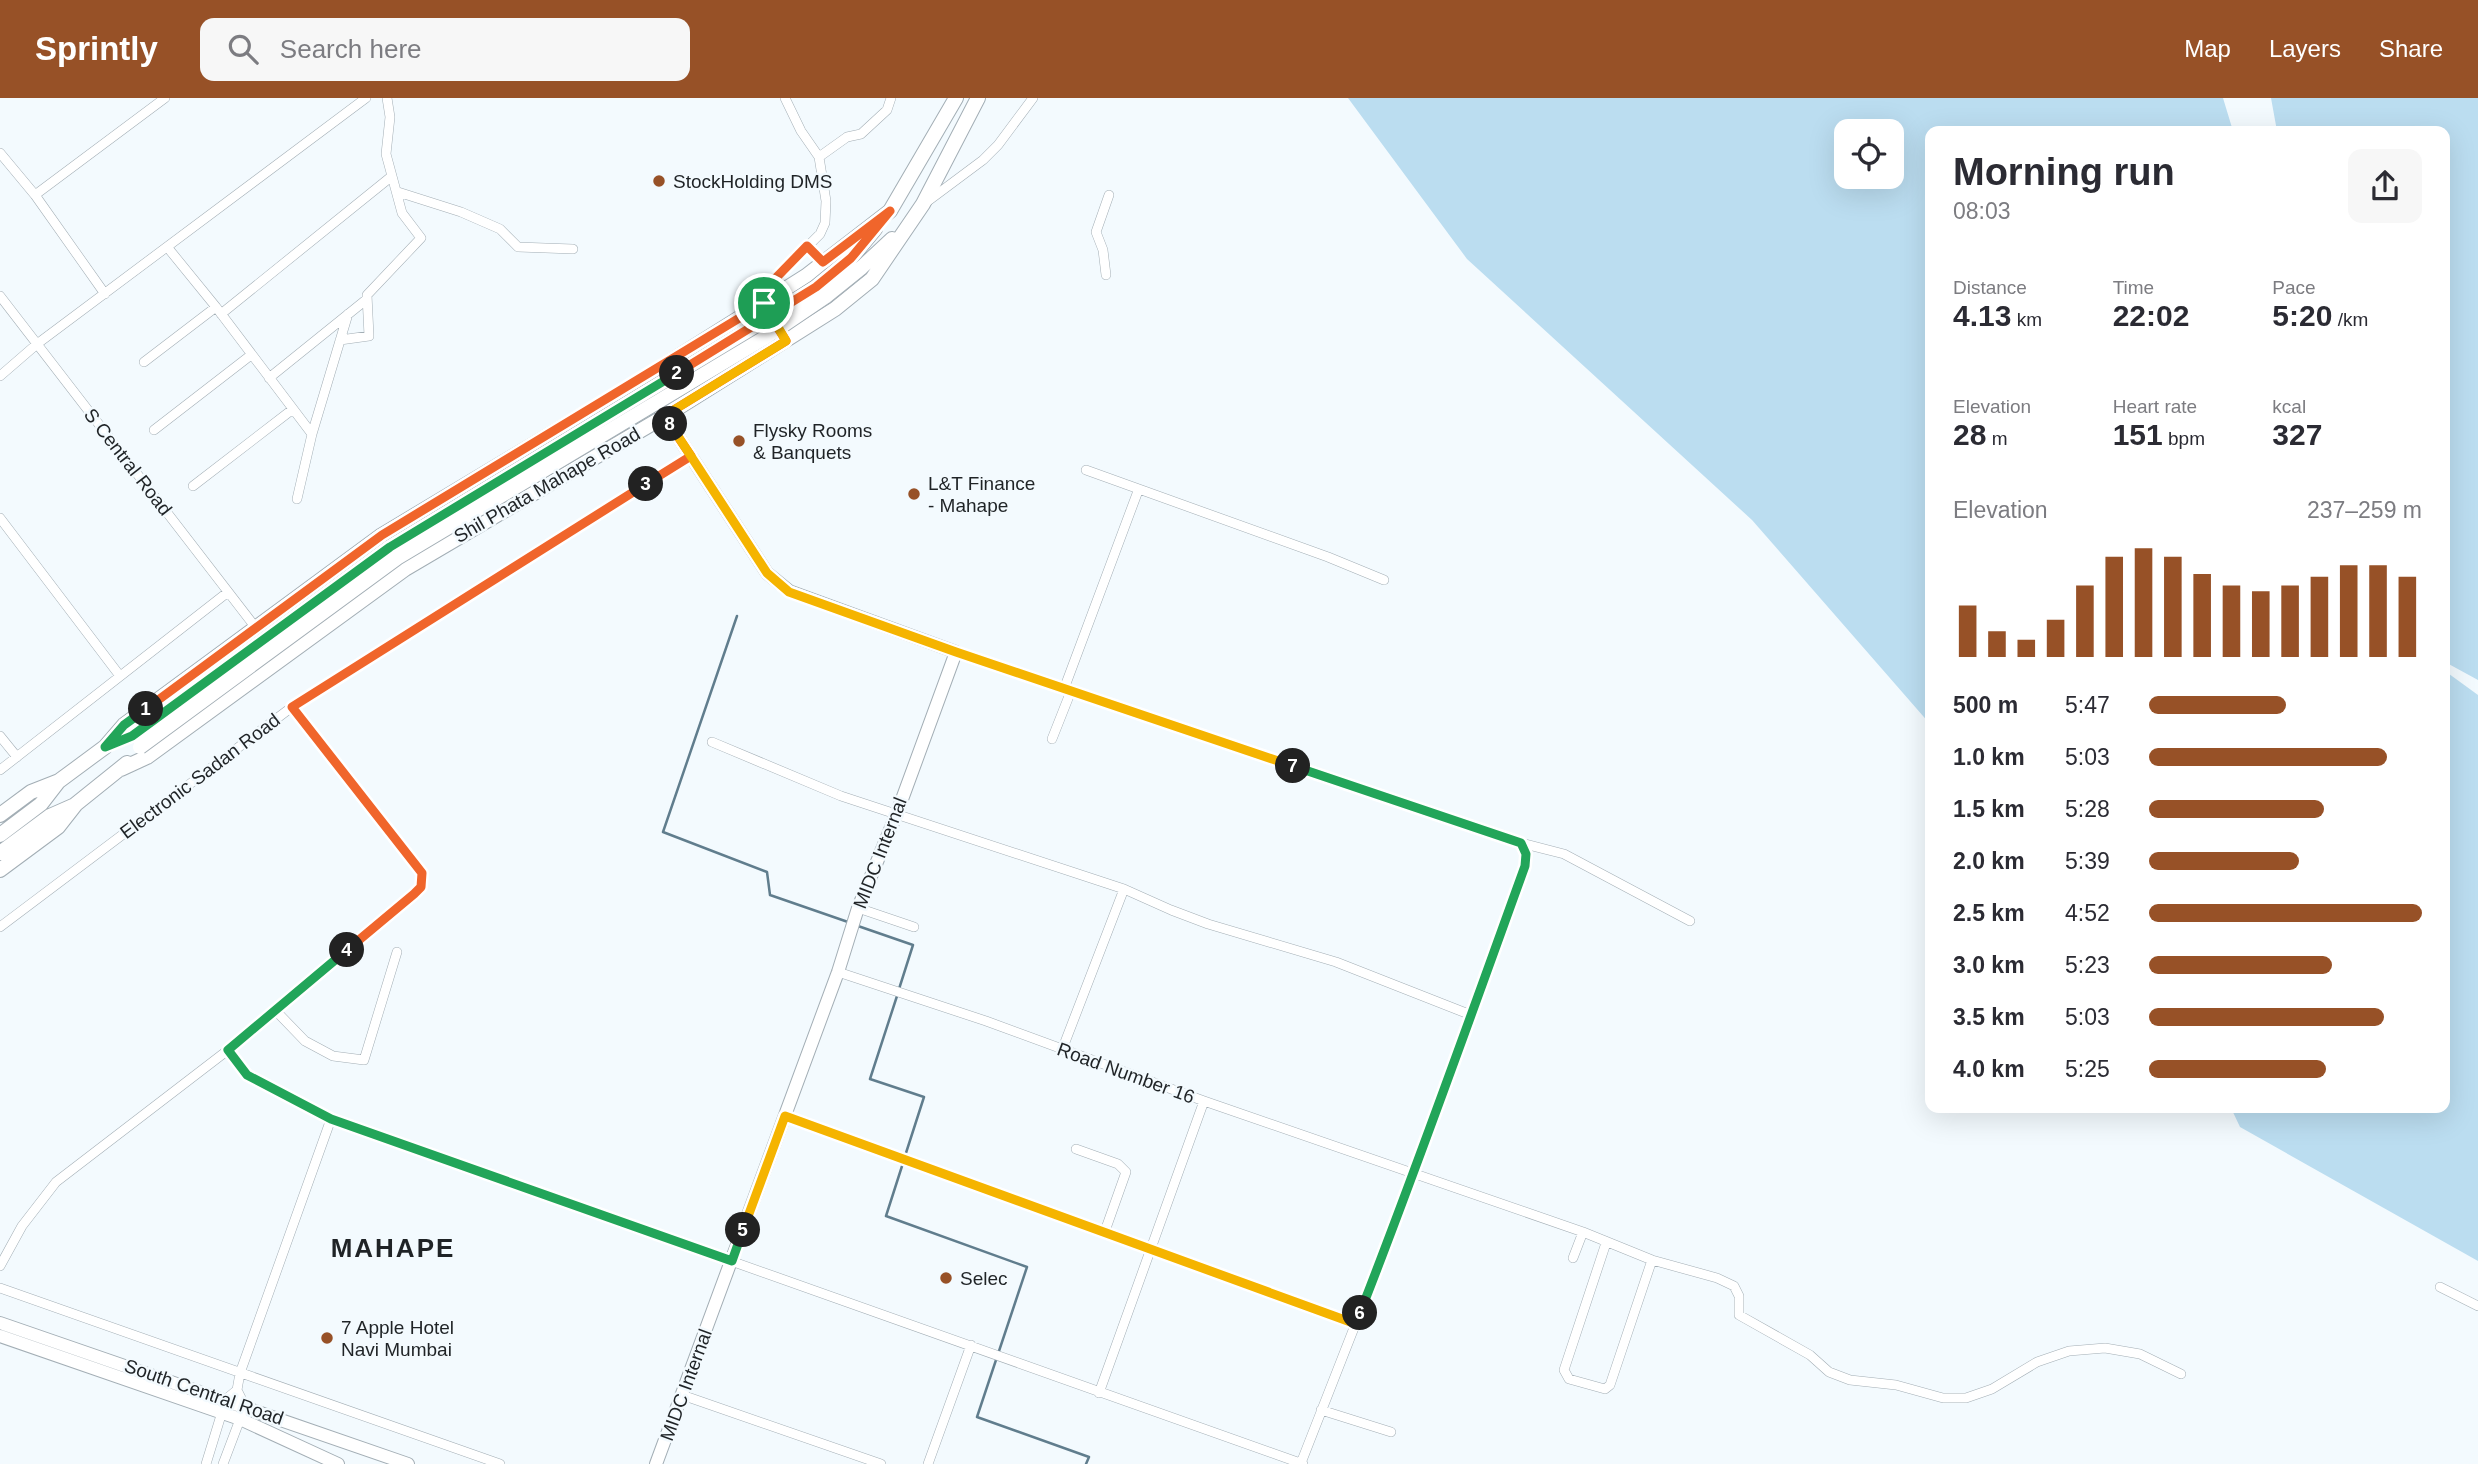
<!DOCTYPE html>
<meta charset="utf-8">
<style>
:root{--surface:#fff;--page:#f7f7f7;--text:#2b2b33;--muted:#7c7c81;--accent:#975127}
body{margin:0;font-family:Arial,sans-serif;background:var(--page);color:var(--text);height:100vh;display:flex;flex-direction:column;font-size:26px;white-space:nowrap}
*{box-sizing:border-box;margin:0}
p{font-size:23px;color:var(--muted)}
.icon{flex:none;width:38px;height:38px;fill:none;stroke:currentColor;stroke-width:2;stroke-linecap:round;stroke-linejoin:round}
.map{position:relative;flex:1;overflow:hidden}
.side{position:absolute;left:1925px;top:28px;width:525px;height:987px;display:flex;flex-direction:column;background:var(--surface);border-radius:14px;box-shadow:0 7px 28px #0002}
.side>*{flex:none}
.tools{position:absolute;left:1834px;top:21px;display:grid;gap:14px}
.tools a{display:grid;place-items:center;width:70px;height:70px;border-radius:14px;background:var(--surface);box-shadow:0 7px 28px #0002;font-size:35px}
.pin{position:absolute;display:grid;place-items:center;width:60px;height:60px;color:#fff;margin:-30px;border:4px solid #fff;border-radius:50%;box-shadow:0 2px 7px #0007}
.km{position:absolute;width:35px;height:35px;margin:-18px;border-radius:50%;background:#222;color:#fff;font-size:19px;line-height:35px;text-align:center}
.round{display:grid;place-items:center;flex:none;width:74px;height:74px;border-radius:14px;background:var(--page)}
.head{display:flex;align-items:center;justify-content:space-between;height:119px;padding:0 28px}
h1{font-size:38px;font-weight:800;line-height:52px}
.metrics{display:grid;grid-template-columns:repeat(3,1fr);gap:10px;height:119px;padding:7px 28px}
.metrics div{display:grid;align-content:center}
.metrics b{font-size:30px;font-weight:800}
.metrics small{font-size:19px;font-weight:400}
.metrics p{font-size:19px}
.chart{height:196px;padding:14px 28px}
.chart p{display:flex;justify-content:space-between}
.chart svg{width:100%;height:126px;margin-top:7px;stroke:var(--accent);stroke-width:6}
ul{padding:0 28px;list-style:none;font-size:23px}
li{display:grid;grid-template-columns:112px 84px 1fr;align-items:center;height:52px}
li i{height:18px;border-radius:9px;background:var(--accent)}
header{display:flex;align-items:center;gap:42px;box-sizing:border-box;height:98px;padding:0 35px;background:var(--accent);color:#fff}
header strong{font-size:33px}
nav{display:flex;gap:38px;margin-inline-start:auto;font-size:24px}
.search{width:490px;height:63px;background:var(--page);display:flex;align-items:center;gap:18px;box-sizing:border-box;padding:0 24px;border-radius:14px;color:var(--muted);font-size:26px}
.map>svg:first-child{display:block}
</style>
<header>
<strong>Sprintly</strong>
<div class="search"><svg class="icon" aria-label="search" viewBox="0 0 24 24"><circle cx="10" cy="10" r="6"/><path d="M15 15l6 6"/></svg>Search here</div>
<nav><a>Map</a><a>Layers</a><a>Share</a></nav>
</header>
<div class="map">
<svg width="2478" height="1366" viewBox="0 0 2478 1366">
<rect width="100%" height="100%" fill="#f3fafe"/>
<!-- green -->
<path fill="#bbddf0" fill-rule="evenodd" d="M1348,0H2223L2233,33H1930V626L1752,422L1467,161ZM1892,33V79H1846V33Z
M2271,0H2478V582L2445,564V33H2277Z
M2445,573L2478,597V1163L2240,1029L2231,1010H2445Z"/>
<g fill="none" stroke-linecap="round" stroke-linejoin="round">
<!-- stream -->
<path stroke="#607d8d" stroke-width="2.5" d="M737,518L663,734L767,774L770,797L848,824
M858,828L913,847L899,891
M897,898L870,981L924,999L905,1058
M903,1065L886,1118L1027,1169L977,1319L1089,1359L1086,1366"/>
<defs>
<path id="street" d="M0,55L35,97L105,196
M819,59L847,39L861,36L887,12L891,0
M398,94L461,114L500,131L518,149L573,151
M35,97L165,0
M928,103L983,62L998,47L1033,0
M807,148L823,165
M168,150L216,209
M1106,177L1103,152L1096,134L1109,97
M0,198L256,530
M766,208L762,197L765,191L820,136L825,125L826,103L819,59L801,33L785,0
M221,216L392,78
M340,242L369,238L367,197L421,140L402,115L386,56L390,19L387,0
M144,264L216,209L312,336
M0,278L37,246L366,0
M269,280L367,201
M154,332L251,257
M1086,372L1328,459L1384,482
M193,388L293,311
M297,401L312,336L348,216
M0,420L120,578
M956,554L1521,745L1526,756L1525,768L1401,1110L1301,1365
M1064,591L1138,393
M0,638L17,659
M1052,641L1071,593
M712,644L841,698L1124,791L1171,812L1208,826L1336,864L1471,917
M0,672L228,494
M1521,745L1564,756L1690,823
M858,810L914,829
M0,829L292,609L691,358
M838,874L986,923L1204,1003L1583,1134L1652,1162L1717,1180L1734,1188L1739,1198V1217L1810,1257L1829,1274L1850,1282L1896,1287L1943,1300H1966L1992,1291L2037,1264L2069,1253L2105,1250L2140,1256L2181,1276
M275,912L305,943L333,958L364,962L397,854
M228,952L247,977L331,1021L1303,1366
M1062,952L1124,791
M785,1018L1356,1226
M1076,1051L1118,1066L1126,1074L1105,1133
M1606,1145L1564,1272L1569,1281L1605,1291L1610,1287L1652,1162
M1573,1160L1583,1134
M0,1168L22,1128L56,1084L228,952L421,789L422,775L292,609
M2440,1189L2478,1208
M0,1190L500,1366
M1099,1295L1204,1003
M682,1297L881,1366
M1321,1312L1391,1334
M206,1366L226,1301L237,1292
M223,1366L245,1308L237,1292L240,1275L331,1021
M928,1366L971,1247"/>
<path id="secondary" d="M651,297L767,475L789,493L956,554L897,715L858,810L838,874L656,1366
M0,1225L408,1366
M0,1238L240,1321L338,1366"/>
<path id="primary" d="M851,160L875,131
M861,170L892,141
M121,671L147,659L405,471L665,318L835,211L872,181L923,106L978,0
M0,717L31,694L59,683L105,649L124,627L382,437L641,282L806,178L890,113L956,0
M0,737L41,706L58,684
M0,755L50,718L75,707
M0,772L58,729L76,706L127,665"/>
</defs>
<!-- street casing -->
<use href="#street" stroke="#a3aeb5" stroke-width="10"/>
<!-- secondary casing -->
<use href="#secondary" stroke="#a3aeb5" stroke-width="14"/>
<!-- primary casing -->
<use href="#primary" stroke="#a3aeb5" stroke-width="16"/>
<!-- street -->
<use href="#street" stroke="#fff" stroke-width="9"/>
<!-- secondary -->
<use href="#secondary" stroke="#fff" stroke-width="12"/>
<!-- primary -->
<use href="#primary" stroke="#fff" stroke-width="14"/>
<defs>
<path id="primary-bridge" d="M132,638L390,449L757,227L816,189L851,160
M140,649L397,460L766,239L825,199L861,170"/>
</defs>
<!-- primary-bridge casing -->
<use href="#primary-bridge" stroke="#a3aeb5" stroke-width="16" stroke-linecap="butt"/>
<!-- primary-bridge -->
<use href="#primary-bridge" stroke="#fff" stroke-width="14"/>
</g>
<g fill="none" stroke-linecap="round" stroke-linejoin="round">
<defs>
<path id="split-1" d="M146,611L382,437L764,205"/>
<path id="split-2" d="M146,611L124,627L105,649L132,638L390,449L677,275"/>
<path id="split-3" d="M646,386L691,358L664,318L786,243C779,230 758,206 765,191L807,148L823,164L890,113L851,160L816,189L677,275"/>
<path id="split-4" d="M347,852L414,796L421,789L422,775L292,609L646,386"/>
<path id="split-5" d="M347,852L228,952L247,977L331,1021L732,1163L743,1132"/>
<path id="split-6" d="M743,1132L785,1018L1356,1226L1360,1215"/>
<path id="split-7" d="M1293,668L1521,745L1526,756L1525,768C1471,917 1418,1067 1360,1215"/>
<path id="split-8" d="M670,326L767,475L789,494L956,554L1293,668"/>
<path id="split-9" d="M670,326L664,318L786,243L764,205"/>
</defs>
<!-- split-1 casing -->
<use href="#split-1" stroke="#fff" stroke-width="14"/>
<!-- split-2 casing -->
<use href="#split-2" stroke="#fff" stroke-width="14"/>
<!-- split-3 casing -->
<use href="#split-3" stroke="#fff" stroke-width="14"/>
<!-- split-4 casing -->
<use href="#split-4" stroke="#fff" stroke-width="14"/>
<!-- split-5 casing -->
<use href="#split-5" stroke="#fff" stroke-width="14"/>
<!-- split-6 casing -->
<use href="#split-6" stroke="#fff" stroke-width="14"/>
<!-- split-7 casing -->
<use href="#split-7" stroke="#fff" stroke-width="14"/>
<!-- split-8 casing -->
<use href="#split-8" stroke="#fff" stroke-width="14"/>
<!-- split-9 casing -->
<use href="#split-9" stroke="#fff" stroke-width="14"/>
<!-- split-1 -->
<use href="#split-1" stroke="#f0652b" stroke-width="9"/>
<!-- split-2 -->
<use href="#split-2" stroke="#22a559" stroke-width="9"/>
<!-- split-3 -->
<use href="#split-3" stroke="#f0652b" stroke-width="9"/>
<!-- split-4 -->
<use href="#split-4" stroke="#f0652b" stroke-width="9"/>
<!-- split-5 -->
<use href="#split-5" stroke="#22a559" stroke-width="9"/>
<!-- split-6 -->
<use href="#split-6" stroke="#f5b400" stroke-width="9"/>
<!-- split-7 -->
<use href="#split-7" stroke="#22a559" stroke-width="9"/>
<!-- split-8 -->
<use href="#split-8" stroke="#f5b400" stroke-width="9"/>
<!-- split-9 -->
<use href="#split-9" stroke="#f5b400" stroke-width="9"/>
</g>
<!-- markers -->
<g fill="#975127" stroke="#f3fafe" stroke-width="2.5">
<circle cx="659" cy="83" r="7"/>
<circle cx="739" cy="343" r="7"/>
<circle cx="914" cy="396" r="7"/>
<circle cx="946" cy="1180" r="7"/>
<circle cx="327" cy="1240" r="7"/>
</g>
<g text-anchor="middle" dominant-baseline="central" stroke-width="5" stroke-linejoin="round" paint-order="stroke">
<!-- poi labels -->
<g font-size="19" fill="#1f2326" stroke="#f3fafe" text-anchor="start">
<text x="673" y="83">StockHolding DMS</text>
<text x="753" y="332">Flysky Rooms<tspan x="753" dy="22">&amp; Banquets</tspan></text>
<text x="928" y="385">L&amp;T Finance<tspan x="928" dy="22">- Mahape</tspan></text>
<text x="960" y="1180">Selec</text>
<text x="341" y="1229">7 Apple Hotel<tspan x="341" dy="22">Navi Mumbai</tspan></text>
</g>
<!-- street labels -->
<g font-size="19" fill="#1f2326" stroke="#f3fafe">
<text transform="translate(128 364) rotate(52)">S Central Road</text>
<text transform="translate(547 387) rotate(-30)">Shil Phata Mahape Road</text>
<text transform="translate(200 678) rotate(-37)">Electronic Sadan Road</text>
<text transform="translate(880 755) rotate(-69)">MIDC Internal</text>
<text transform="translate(1126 975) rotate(20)">Road Number 16</text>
<text transform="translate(686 1287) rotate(-70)">MIDC Internal</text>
<text transform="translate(204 1294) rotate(19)">South Central Road</text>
</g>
<!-- district labels -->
<g font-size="26" font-weight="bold" letter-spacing="2" fill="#1f2326" stroke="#f3fafe">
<text x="393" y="1150">MAHAPE</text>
</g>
</g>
</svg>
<div class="tools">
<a><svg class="icon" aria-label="locate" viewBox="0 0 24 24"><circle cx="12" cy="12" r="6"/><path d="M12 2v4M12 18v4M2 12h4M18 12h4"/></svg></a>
</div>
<div class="pin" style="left:764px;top:205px;background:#1e9e55"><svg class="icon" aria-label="arrive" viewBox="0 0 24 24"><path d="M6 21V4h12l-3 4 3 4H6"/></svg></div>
<b class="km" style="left:146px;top:611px">1</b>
<b class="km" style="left:677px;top:275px">2</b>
<b class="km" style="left:646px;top:386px">3</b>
<b class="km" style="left:347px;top:852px">4</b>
<b class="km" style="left:743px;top:1132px">5</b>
<b class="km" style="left:1360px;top:1215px">6</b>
<b class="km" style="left:1293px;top:668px">7</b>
<b class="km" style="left:670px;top:326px">8</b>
<section class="side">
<div class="head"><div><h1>Morning run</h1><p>08:03</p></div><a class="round"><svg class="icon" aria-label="share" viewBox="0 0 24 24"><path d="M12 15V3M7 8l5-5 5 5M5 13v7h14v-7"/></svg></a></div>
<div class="metrics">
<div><p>Distance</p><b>4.13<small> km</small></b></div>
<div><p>Time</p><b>22:02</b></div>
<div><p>Pace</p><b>5:20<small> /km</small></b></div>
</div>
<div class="metrics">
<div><p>Elevation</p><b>28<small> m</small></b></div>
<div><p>Heart rate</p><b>151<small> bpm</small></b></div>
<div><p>kcal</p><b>327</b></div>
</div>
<div class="chart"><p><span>Elevation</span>237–259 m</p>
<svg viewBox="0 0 160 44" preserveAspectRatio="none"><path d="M5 44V26M15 44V35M25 44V38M35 44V31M45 44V19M55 44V9M65 44V6M75 44V9M85 44V15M95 44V19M105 44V21M115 44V19M125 44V16M135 44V12M145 44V12M155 44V16"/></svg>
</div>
<ul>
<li><b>500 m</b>5:47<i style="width:50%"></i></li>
<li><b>1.0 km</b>5:03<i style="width:87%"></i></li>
<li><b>1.5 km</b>5:28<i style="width:64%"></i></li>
<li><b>2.0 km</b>5:39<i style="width:55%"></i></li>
<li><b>2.5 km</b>4:52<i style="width:100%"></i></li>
<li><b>3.0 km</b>5:23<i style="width:67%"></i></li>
<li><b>3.5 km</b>5:03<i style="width:86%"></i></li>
<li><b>4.0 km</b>5:25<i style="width:65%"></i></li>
</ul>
</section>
</div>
